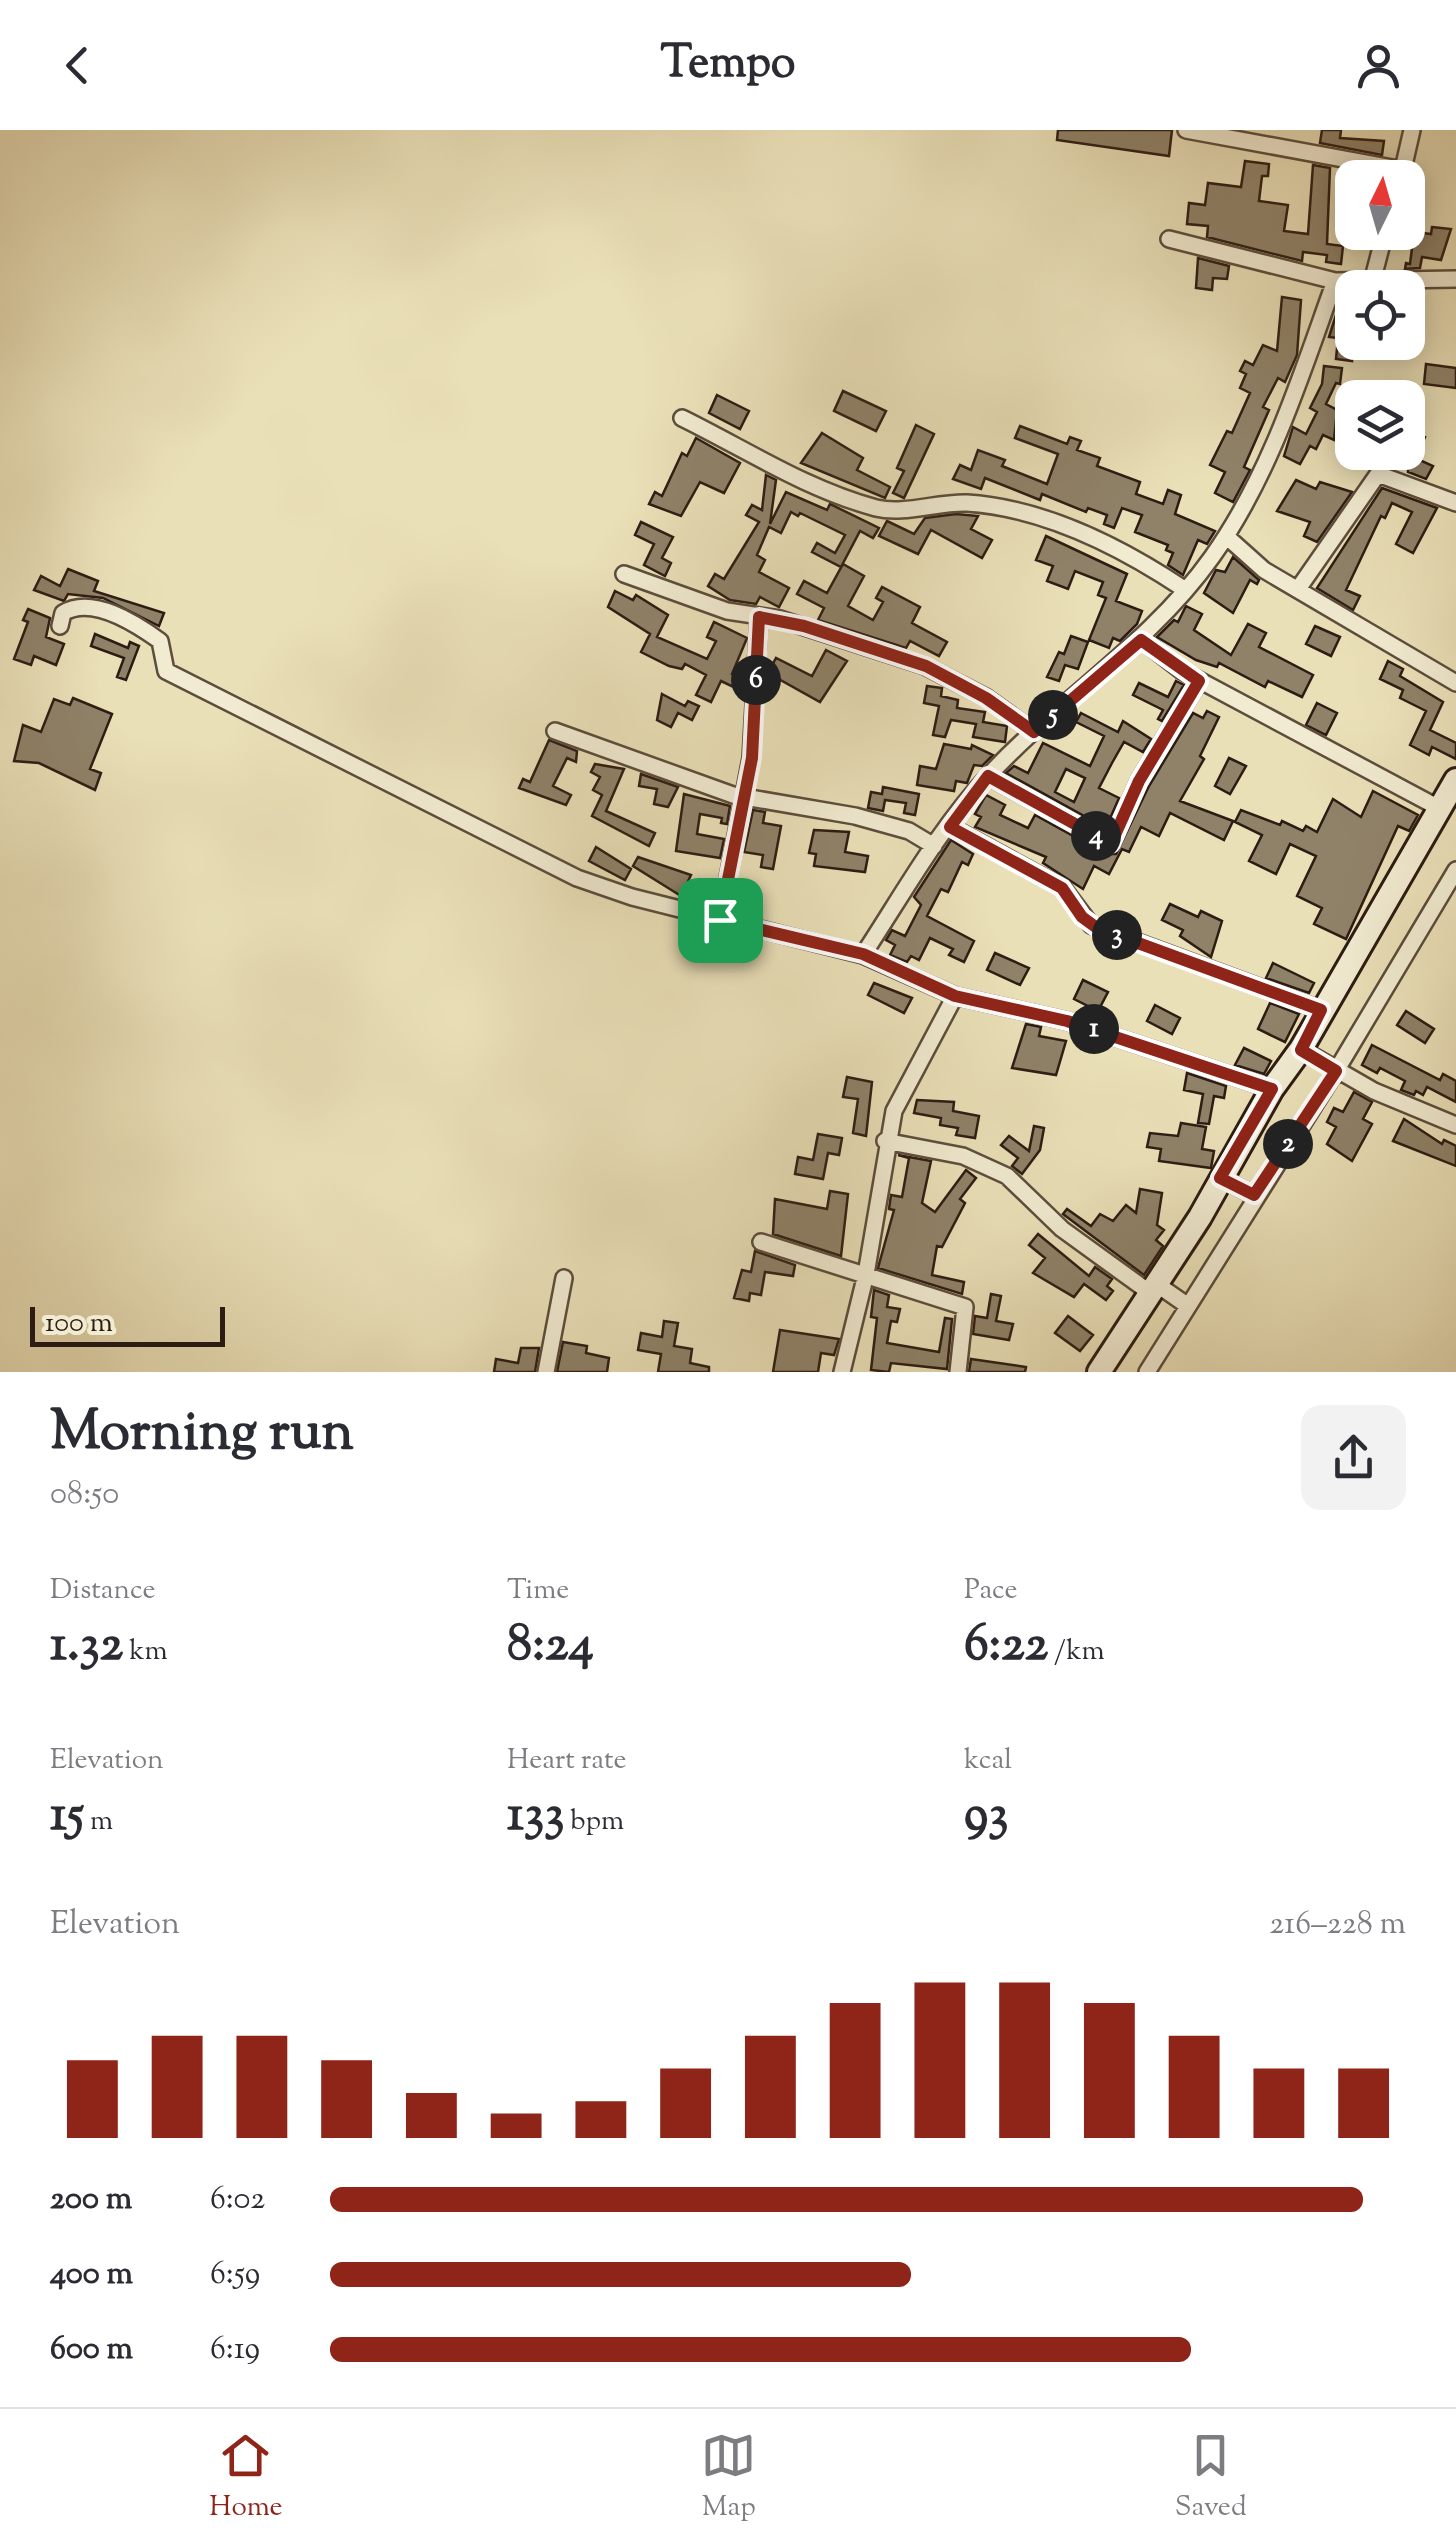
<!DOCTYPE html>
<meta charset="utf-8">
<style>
:root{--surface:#fff;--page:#f2f2f3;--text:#2b2b33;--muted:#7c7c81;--line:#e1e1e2;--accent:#8f2418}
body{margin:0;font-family:"Sorts Mill Goudy",serif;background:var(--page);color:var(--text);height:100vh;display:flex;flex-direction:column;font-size:38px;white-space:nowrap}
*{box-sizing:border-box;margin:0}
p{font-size:32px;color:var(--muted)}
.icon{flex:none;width:55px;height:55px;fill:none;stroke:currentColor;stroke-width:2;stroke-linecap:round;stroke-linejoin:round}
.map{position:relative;height:1242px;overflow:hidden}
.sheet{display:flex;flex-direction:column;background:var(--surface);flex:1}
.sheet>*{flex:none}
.needle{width:65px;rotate:5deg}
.buttons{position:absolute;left:1335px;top:30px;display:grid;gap:20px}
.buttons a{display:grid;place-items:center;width:90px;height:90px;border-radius:20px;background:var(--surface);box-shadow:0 5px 25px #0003;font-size:50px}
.scale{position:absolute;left:30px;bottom:25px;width:195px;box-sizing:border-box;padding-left:10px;border:5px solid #2d1c13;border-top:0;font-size:28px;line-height:35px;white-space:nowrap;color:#2d1c13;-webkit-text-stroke:8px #f1ebd1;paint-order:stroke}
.pin{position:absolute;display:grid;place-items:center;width:85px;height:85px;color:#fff;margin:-42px;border-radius:20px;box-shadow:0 5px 15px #0006}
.km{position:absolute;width:50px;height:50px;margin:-25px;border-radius:50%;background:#222;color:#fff;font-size:28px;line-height:50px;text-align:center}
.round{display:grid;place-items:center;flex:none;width:105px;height:105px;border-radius:20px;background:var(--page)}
.overview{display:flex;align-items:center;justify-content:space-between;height:170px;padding:0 50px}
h1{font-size:55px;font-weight:700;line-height:75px}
.figures{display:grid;grid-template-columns:repeat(3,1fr);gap:15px;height:170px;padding:10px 50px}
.figures div{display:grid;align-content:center}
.figures b{font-size:50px;font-weight:700}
.figures small{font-size:28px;font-weight:400}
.figures p{font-size:28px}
.chart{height:280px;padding:20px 50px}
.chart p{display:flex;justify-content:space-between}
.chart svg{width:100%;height:180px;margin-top:10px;stroke:var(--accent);stroke-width:6}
ul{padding:0 50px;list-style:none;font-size:32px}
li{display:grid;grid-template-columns:160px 120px 1fr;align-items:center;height:75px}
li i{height:25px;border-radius:12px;background:var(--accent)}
header{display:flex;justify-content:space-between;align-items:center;height:130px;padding:0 50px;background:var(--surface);font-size:45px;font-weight:700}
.tabs{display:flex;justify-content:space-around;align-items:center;height:140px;border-top:2px solid var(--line);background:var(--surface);font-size:28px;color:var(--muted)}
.tabs a{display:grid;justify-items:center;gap:5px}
.tabs .on{color:var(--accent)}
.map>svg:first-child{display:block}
</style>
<header><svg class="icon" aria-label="back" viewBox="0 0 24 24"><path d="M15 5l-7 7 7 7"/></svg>Tempo<svg class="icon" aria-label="person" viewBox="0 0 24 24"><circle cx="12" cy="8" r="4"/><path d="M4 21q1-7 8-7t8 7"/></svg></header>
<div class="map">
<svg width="1456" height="1242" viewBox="0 0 1456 1242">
<rect width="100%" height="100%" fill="#eae0b8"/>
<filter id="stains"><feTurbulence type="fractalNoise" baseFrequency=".002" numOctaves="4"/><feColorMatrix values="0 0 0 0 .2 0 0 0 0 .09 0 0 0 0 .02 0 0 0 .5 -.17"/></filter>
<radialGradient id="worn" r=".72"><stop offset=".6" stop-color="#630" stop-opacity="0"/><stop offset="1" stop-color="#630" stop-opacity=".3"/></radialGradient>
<!-- building -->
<path fill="#8f8269" stroke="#2d1c13" stroke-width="2.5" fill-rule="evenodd" d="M1058,0H1172L1169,26L1057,10Z
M1322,0H1341L1340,8L1384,11L1382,25L1320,13Z
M1245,31L1269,34L1268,46H1262L1259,71L1288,75L1284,101L1308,104L1313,35L1330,38L1327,114L1343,116L1341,134L1326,132L1327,125L1303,122L1302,131L1207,107L1208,96L1187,94L1189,73L1205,75L1208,53L1241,57Z
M1432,97L1451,99L1441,130L1422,127L1420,138L1405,139L1406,133L1410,134L1414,102L1431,104Z
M1198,128L1229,136L1227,149L1213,148L1212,160L1196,158Z
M1346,165L1352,166V231L1336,229L1338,208L1329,207L1336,185L1343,186Z
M1282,167L1301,170L1297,225L1285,252L1278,248L1263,277L1269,280L1244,337L1250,340L1233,372L1215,363L1225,342L1210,335L1227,301L1232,303L1250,263L1240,258L1246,244L1240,241L1245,231L1253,235L1263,215L1277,221Z
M1426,234L1456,238V258L1424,254Z
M1324,236L1342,238L1340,254L1336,253L1326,274L1337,280L1334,310L1323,305L1316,319L1310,316L1300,334L1284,326L1293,297L1306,304L1317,282L1310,278L1322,254Z
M843,261L886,281L876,301L834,281Z
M717,265L749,281L740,299L709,283Z
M916,295L934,304L904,368L893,363L904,341L897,338Z
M1020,296L1067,314L1070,307L1081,311L1077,320L1100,328L1097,336L1140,352L1136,364L1163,374L1168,360L1181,365L1175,384L1215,401L1207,414L1198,410L1183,445L1168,435L1173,423L1166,420L1168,415L1135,402L1142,385L1122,378L1114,398L1104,394L1107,385L1088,378L1086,382L1042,364L1040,370L985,348L981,359L953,349L960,335L971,340L978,320L1005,330L1002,336L1047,354L1058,324L1015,308Z
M1412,301L1425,307L1415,328L1433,336L1426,349L1408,342V311Z
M822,303L863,328L857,340L890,357L885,368L801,333Z
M696,308L740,333L724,363L700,352L681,386L649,374L655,362L662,366L682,323L687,326Z
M766,345L776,350L770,394L786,362L827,380L830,374L879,398L873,408L860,401L841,437L812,422L817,413L835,423L845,405L800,383L798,386L791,382L781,403L769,397L757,425L765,430L759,442L789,458L779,477L760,467L756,474L730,470L708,456L715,444L724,449L759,392L746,385L752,375L762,380Z
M1296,350L1316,359L1320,352L1352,362L1317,412L1304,406L1310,392L1277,381Z
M1382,358L1437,378L1413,423L1396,414L1412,382L1392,373L1385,388L1381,386L1346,460L1360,466L1353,480L1317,458Z
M956,384L978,386L971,399L992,410L982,428L931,400L918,424L879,406L887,391L914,404L925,388Z
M641,392L673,407L662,428L671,433L665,446L644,435L654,414L635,405Z
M1046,406L1127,444L1116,471L1142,481L1137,494L1120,511L1113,508L1109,518L1089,510L1106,468L1098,465L1103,452L1075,441L1068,459L1047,451L1053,436L1036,430Z
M1233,427L1259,450L1257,454L1250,450L1233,483L1204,463L1216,440L1225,442Z
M843,434L864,446L848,476L873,490L883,472L876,468L882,457L920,477L912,493L947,512L939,526L910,511L906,518L818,490L824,478L797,464L804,451L827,463Z
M68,439L98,451L94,461L164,483L159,496L103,468L68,464L64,471L34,460L41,446L60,456Z
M615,461L633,470L636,465L668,485L657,507L707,529L716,511L707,507L714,492L747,508L732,544L744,551V562L721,551L711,572L696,565L706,545L685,534L682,539L669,536L641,522L650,504L608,477Z
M1186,476L1202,484L1194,500L1231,525L1248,494L1266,503L1259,517L1313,545L1302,567L1268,551L1265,557L1219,533L1217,537L1196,530L1157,507L1174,490L1178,492Z
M28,479L50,488L46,507L64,514L56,535L34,526L31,535L14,529L28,492L23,490Z
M1315,496L1340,507L1331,526L1306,514Z
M95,504L128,518L130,512L139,516L126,550L117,547L124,528L91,516Z
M1071,506L1088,512L1078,539L1065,535L1059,551L1047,547L1059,522L1064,524Z
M826,520L847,531L820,572L768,543L776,528L812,546Z
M1388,531L1403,539L1400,546L1443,572L1430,600L1456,613V629L1432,617L1429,625L1410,615L1426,581L1400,568L1403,560L1380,549Z
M1176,551L1184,555L1162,591L1158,589L1163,580L1133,565L1139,553L1168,567Z
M927,556L942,558L941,566L958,570L957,578L985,582L983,592L1007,596L1005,612L973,607L976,594L951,590L945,607L933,605L939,576L924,573Z
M662,564L685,576L688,571L699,576L692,590L678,583L671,597L657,590Z
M73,568L112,584L90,639L101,643L95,660L39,633L14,631L23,595L41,602L54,569L70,575Z
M1317,573L1337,583L1326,605L1306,595Z
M1207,581L1219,587L1200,626L1204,629L1180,671L1233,691L1224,710L1170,683L1159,706L1141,697L1129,722L1122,719L1109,744L1094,736L1083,759L1043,733L1046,727L975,697L981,687L975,684L986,665L1005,675L1000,685L1028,698L1035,685L1106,724H1116L1149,656L1193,583L1203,588Z
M1081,583L1118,602L1123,591L1151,609L1143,622L1124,612L1112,633L1099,658L1119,668L1106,698L1006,643L1014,636L1028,643L1043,613L1090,636L1104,606L1076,592ZM1066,639L1085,648L1074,672L1055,662Z
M549,610L577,621L576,632L567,628L553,656L571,665L566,675L519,658L523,649L530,652Z
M944,614L971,619L972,615L993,625L982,636L974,635L967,653L956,651L954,661L917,655L920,636L936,639Z
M1229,628L1246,636L1230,664L1215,656Z
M595,634L624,639L606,681L655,703L649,716L592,686L602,665L593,660L600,647L591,642Z
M641,644L678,657L668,677L654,674L657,659L639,656Z
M883,657L919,664L915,685L904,683L906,673L885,670L883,681L868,678L871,662L882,664Z
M1373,661L1418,685L1409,701L1398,696L1346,809L1314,794L1322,778L1297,766L1316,726L1290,714L1276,744L1249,731L1262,705L1235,692L1241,680L1280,695L1282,691L1303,701L1306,696L1317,702L1333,669L1361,687Z
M684,664L730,676L727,694L721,693L722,688L700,684L697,704L724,709L720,728L676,721Z
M753,680L765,682L763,693L781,696L773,739L761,737L763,725L744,722Z
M814,700L849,702L845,722L868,726L865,742L814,736L816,724L809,723Z
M951,710L973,724L968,735L962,732L948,762L941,759L927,786L974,811L964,832L949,825L953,819L930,808L919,830L911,826L907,832L890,825L895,815L886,810L892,800L905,806L921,775L914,767Z
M596,717L631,739L625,750L589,731Z
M638,727L691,745L681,766L633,736Z
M1170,774L1198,787L1201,781L1222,791L1211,827L1180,806L1183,800L1162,790Z
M995,823L1029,838L1020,855L987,840Z
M1273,833L1314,853L1309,863L1266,848Z
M1083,850L1108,862L1098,881L1074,869Z
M874,853L912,868L904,883L868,865Z
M1270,873L1299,884L1285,912L1258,899Z
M1155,875L1180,888L1172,904L1147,891Z
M1406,881L1434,899L1425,913L1397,895Z
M1026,894L1041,897L1039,906L1066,911L1056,945L1012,938Z
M1372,915L1440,950L1443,944L1456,951V972L1427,957L1423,965L1416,961L1414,965L1401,960L1405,951L1380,938L1377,943L1362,935Z
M1244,918L1271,931L1264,944L1235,935Z
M1187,943L1226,956L1224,968L1214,966L1209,994L1198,993L1203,964L1184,960Z
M847,947L872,952L866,1006L853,1003L858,969L843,967Z
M1354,962L1372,972L1363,989L1372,994L1352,1031L1327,1014L1336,997L1327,992L1334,978L1343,982Z
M917,970L954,972L953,981L979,986L975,1008L956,1005L958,998L940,995L941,988L914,983Z
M1404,989L1442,1014L1444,1010L1456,1016V1036L1393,1011Z
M1181,993L1206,997L1202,1019L1214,1021L1211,1038L1159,1031L1161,1019L1147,1017L1150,1003L1178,1006Z
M1034,996L1044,998L1040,1020L1022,1044L1012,1036L1018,1028L1001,1015L1009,1006L1029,1021Z
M818,1004L842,1008L839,1025L828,1023L823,1049L795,1044L798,1027L813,1030Z
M898,1025L931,1031L922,1073L935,1082L966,1040L976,1048L960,1069L965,1073L942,1117L937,1116L932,1145L964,1152L962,1164L878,1138L894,1080L889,1079L891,1065L902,1067L909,1028Z
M1140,1059L1162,1063L1157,1095L1164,1100L1156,1110L1163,1116L1144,1145L1063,1084L1067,1079L1091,1096L1100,1084L1113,1091L1126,1075L1136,1083Z
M830,1061L848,1064L841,1126L773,1104L775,1069L827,1079Z
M1038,1104L1089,1146L1095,1137L1112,1149L1107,1156L1113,1161L1106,1170L1084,1154L1074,1167L1033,1143L1045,1128L1029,1115Z
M755,1121L795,1135L793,1146L765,1142L761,1165L750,1163L749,1171L734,1168L742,1140L751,1142Z
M874,1160L889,1165L887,1177L900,1179L897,1192L891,1191L887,1213L939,1222L945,1188L952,1189L947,1239L891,1233L889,1242L871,1240L877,1188L871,1187Z
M991,1164L1001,1166L996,1191L1013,1194L1009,1210L973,1204L975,1186L987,1188Z
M1068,1186L1093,1205L1080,1221L1055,1203Z
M664,1191L678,1193L674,1216L692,1219L690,1233L709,1237V1242H658L661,1224L638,1220L641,1203L662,1207Z
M780,1200L839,1209L834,1225L821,1223L818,1242H773Z
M563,1212L587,1216L586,1223L609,1228L607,1242H557Z
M539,1218L535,1242H494L496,1229L518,1233L521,1218Z
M971,1229L1026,1237L1025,1242H969Z"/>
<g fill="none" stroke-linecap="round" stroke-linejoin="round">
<defs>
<path id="street" d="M1186,0L1403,40
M1401,48L1412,0
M1169,109L1335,151
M1372,152L1385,102
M682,288C747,320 806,359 876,378C904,385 937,372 967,373C1044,378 1121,417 1184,459
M1226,406L1264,440L1456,553
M624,444L727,481L780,489L925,536L987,568L1034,602
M1298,459L1378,344L1456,373
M60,496L63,483C92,465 135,493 160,511L166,541L577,748L632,767L863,825L955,866L1067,891L1272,959
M1141,509L1182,541L1439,678
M555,601L733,665L855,686L909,701L934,716
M988,646L1111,714L1139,651L1199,551
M951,697L1063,758L1091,795L1321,880
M720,790L751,628L759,487
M863,825C903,764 940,697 990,644C1061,568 1151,513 1212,427C1271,344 1301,245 1335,151L1456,149
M1301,919L1374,961L1456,995
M885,1011L963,1026L1007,1046L1062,1099L1149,1162
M1220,1048L1254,1065
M761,1112L965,1177L958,1242
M1155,1153L1188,1176
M546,1242L564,1148
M842,1242L866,1144L894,981L955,866
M1147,1242L1336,941L1456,740"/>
<path id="secondary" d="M1099,1242L1200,1087L1272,959L1301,919L1456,650"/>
</defs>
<!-- street casing -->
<use href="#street" stroke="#5c4d3c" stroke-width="20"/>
<!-- secondary casing -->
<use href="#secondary" stroke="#2d1c13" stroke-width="28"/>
<!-- street -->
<use href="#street" stroke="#f1ebd1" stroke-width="15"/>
<!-- secondary -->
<use href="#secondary" stroke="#f1ebd1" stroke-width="22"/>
</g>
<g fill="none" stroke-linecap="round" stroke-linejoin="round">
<defs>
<path id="route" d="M759,487L804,496L926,536L986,568L1034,602L1141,510L1199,551L1139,651L1111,714L988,646L950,697L1062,758L1082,787L1097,798L1321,880L1301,920L1336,941L1254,1065L1220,1048L1272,959L1067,891L955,866L863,824L720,790L752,628Z"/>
</defs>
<!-- route casing -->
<use href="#route" stroke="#fff" stroke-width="20"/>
<!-- route -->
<use href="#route" stroke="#8f2418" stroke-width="12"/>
</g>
<rect width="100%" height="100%" filter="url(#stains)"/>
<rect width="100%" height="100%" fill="url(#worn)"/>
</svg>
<div class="buttons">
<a><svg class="needle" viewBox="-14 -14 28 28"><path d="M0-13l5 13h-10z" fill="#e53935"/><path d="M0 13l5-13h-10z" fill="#7c7c81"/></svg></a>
<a><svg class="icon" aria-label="locate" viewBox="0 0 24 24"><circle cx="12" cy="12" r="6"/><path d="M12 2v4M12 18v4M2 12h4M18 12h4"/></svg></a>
<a><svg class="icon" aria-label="layers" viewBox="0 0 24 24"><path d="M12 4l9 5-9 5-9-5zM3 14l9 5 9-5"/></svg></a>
</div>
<div class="scale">100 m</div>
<div class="pin" style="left:720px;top:790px;background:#1e9e55"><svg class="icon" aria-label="arrive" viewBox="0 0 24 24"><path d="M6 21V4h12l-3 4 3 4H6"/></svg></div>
<b class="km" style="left:1094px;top:899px">1</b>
<b class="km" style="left:1288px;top:1014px">2</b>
<b class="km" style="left:1117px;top:805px">3</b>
<b class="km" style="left:1096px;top:706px">4</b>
<b class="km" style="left:1053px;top:585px">5</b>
<b class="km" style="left:756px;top:550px">6</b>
</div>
<section class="sheet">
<div class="overview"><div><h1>Morning run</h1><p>08:50</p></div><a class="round"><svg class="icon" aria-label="share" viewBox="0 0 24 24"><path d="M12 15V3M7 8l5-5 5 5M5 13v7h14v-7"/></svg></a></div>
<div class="figures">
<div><p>Distance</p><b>1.32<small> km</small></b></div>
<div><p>Time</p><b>8:24</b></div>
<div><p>Pace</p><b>6:22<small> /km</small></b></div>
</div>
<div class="figures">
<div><p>Elevation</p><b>15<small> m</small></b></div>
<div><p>Heart rate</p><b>133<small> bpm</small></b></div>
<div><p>kcal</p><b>93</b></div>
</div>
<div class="chart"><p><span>Elevation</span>216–228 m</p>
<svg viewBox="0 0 160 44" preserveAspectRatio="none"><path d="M5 44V25M15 44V19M25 44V19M35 44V25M45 44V33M55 44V38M65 44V35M75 44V27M85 44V19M95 44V11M105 44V6M115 44V6M125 44V11M135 44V19M145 44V27M155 44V27"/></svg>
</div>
<ul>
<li><b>200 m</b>6:02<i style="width:96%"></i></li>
<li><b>400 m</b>6:59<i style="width:54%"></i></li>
<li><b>600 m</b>6:19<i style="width:80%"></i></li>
</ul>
</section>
<nav class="tabs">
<a class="on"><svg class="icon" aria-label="home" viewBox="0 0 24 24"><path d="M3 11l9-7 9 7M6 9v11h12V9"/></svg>Home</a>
<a><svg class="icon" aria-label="map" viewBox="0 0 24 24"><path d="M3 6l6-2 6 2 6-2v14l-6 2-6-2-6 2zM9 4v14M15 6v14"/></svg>Map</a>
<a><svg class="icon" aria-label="saved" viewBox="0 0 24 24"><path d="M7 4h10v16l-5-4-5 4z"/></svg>Saved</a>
</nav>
